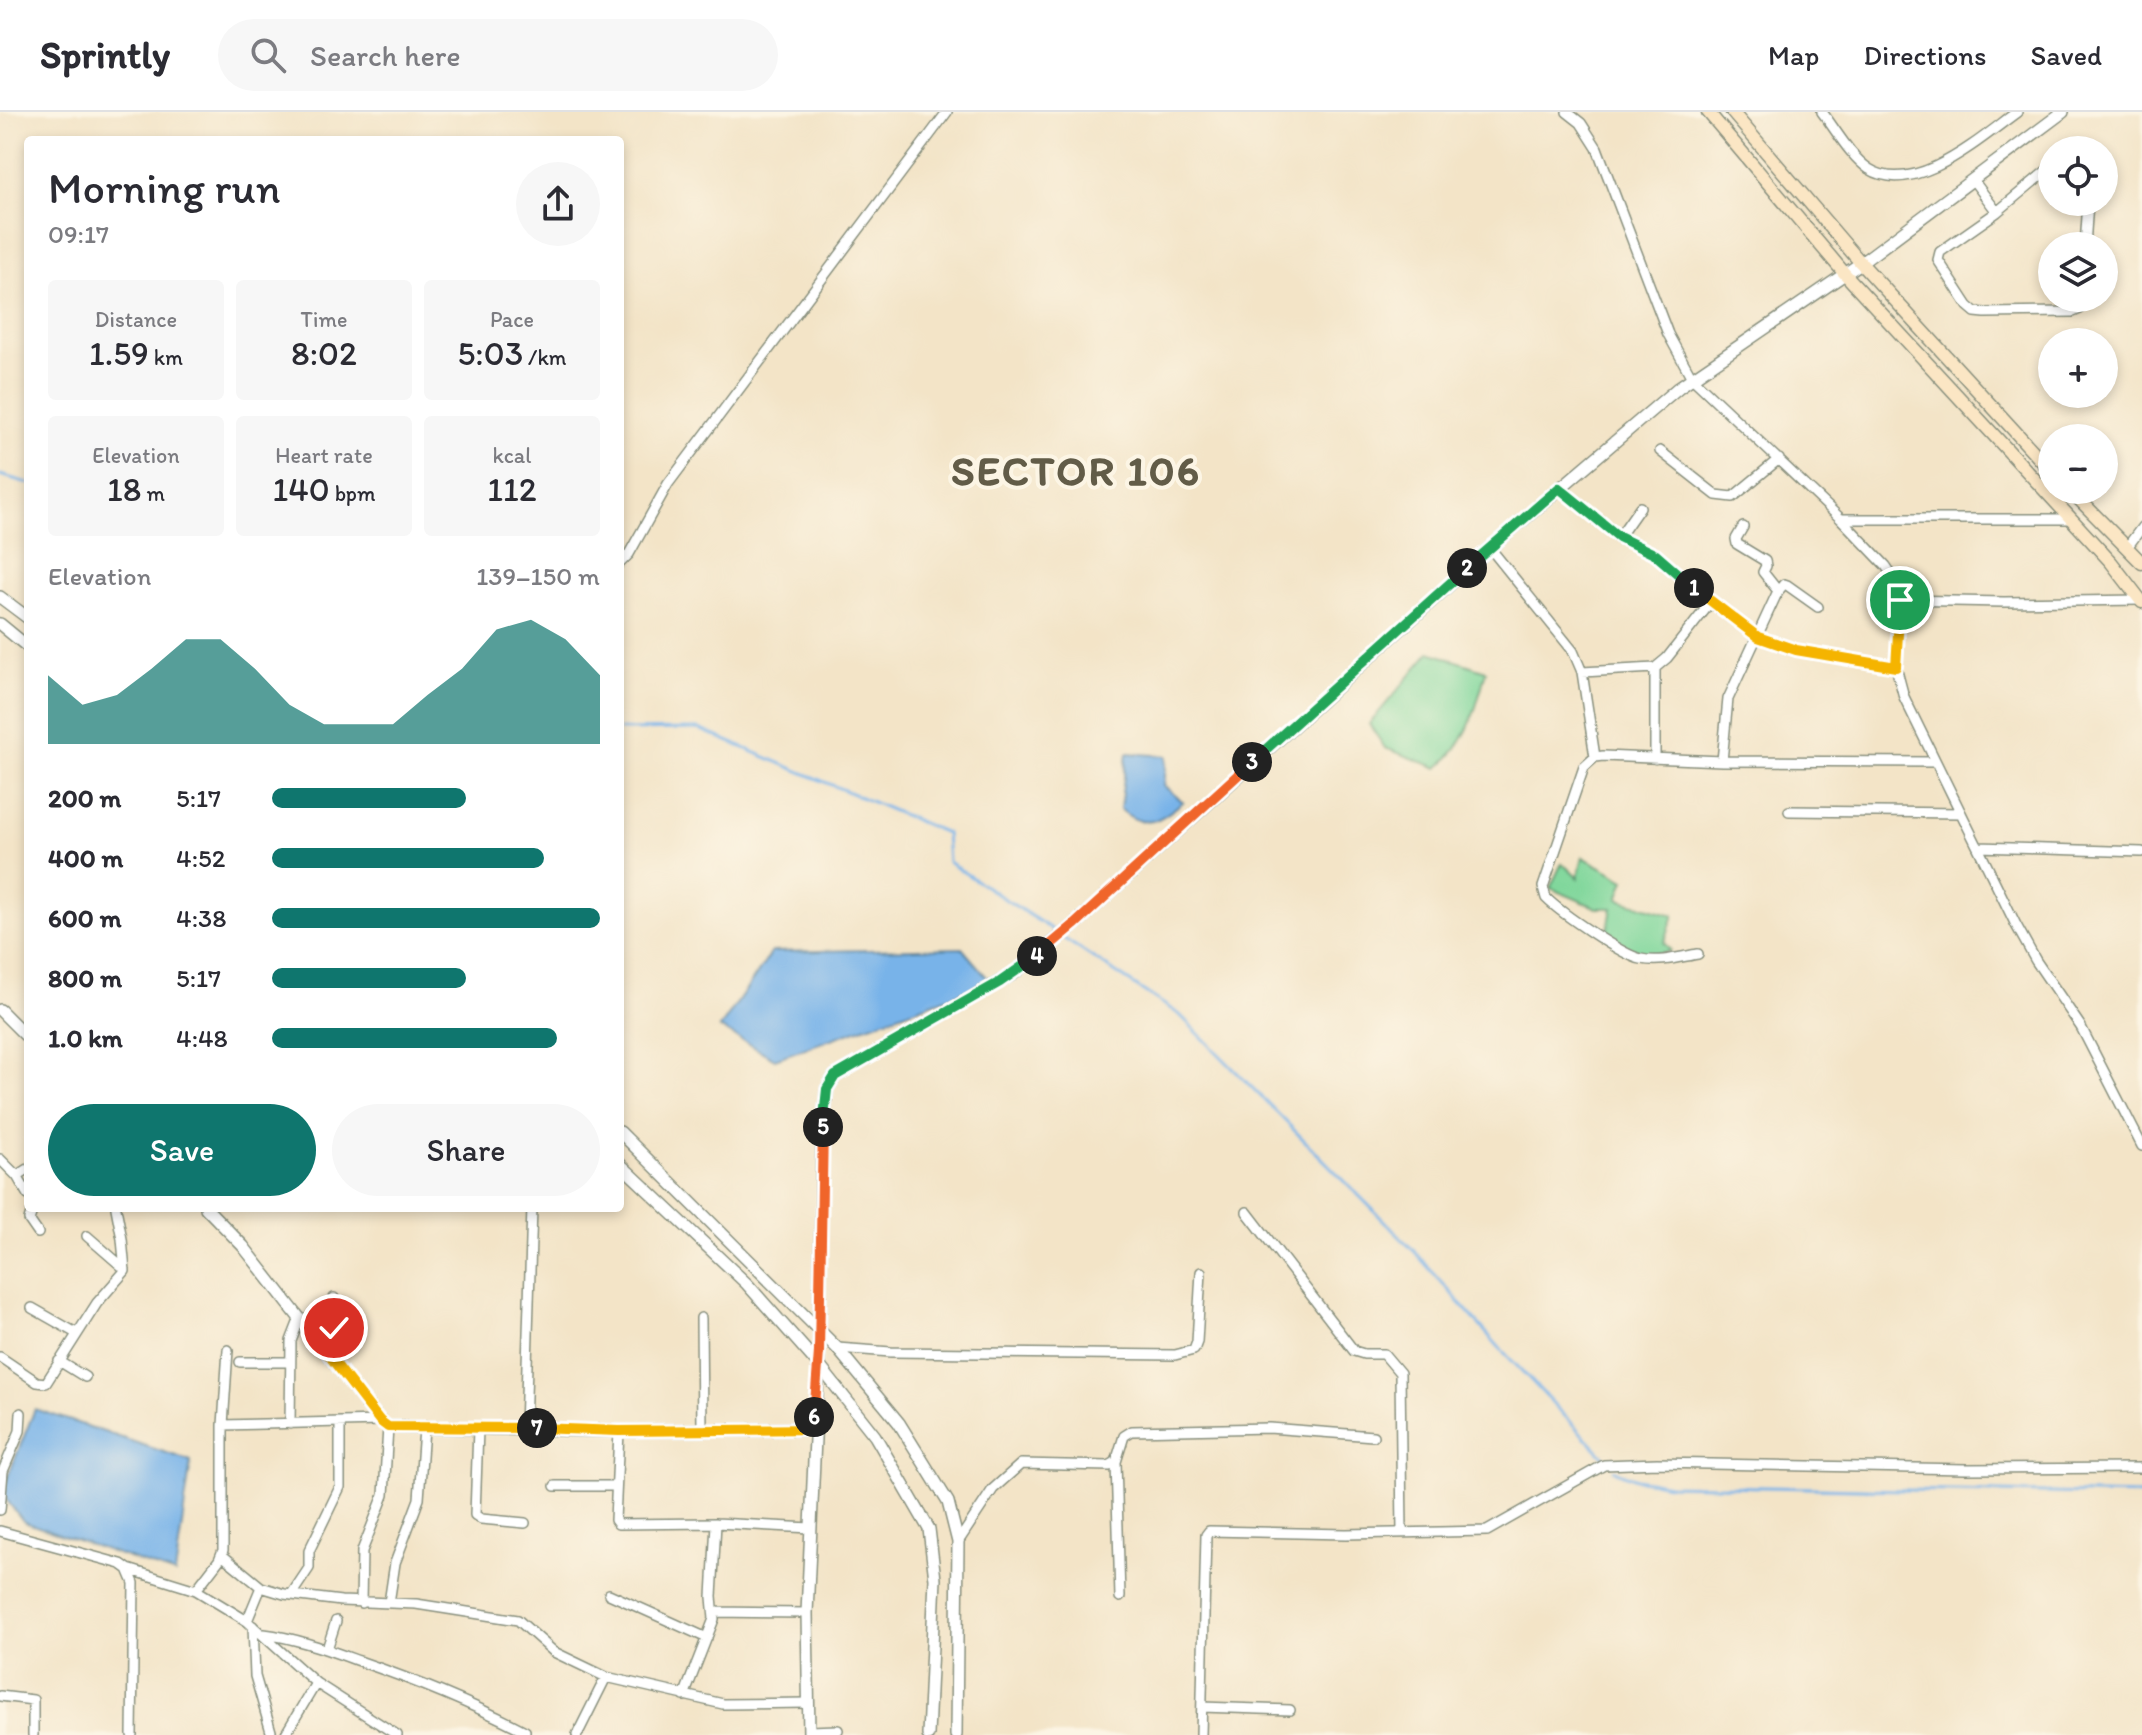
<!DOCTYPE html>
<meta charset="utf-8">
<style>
:root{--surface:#fff;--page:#f7f7f7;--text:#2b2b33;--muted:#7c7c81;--line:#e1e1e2;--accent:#0f766e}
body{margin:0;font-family:Itim,sans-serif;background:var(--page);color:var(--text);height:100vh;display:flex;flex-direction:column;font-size:30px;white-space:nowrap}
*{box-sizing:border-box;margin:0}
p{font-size:26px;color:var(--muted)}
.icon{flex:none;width:44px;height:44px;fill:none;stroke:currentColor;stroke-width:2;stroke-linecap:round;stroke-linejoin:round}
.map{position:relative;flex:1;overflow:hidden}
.side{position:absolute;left:24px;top:24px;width:600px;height:1076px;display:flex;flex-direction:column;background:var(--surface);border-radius:8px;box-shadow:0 4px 12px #0003}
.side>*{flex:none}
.fabs{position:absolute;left:2038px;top:24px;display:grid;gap:16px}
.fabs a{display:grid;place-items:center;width:80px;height:80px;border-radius:50%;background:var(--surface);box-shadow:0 4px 12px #0003;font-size:40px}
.pin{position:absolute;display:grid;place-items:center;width:68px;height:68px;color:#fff;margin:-34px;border:4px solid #fff;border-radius:50%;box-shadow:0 2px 8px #0007}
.km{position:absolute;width:40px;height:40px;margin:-20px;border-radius:50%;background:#222;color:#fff;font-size:22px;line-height:40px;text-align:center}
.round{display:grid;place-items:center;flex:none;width:84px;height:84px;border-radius:42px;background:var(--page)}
.head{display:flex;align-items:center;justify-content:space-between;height:136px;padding:0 24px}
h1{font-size:44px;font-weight:600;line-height:60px}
.metrics{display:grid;grid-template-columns:repeat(3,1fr);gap:12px;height:136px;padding:8px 24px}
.metrics div{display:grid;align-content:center;border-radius:8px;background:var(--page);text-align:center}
.metrics b{font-size:34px;font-weight:600}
.metrics small{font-size:22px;font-weight:400}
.metrics p{font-size:22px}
.chart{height:224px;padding:16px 24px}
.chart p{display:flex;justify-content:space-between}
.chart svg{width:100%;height:144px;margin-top:8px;fill:var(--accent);opacity:.7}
.cta{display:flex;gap:16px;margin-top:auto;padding:16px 24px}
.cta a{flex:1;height:92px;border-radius:48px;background:var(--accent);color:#fff;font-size:32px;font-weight:600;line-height:92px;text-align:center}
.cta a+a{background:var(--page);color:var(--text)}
ul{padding:0 24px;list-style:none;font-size:26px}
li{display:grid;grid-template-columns:128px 96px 1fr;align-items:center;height:60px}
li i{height:20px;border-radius:10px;background:var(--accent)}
header{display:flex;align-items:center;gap:48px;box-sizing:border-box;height:112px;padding:0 40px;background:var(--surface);border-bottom:2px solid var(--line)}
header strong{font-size:38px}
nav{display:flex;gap:44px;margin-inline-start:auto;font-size:28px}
.search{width:560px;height:72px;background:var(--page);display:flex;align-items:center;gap:20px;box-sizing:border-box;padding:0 28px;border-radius:44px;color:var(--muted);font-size:30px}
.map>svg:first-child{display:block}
</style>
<header>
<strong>Sprintly</strong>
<div class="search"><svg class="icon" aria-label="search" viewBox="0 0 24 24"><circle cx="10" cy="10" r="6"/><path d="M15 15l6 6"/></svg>Search here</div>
<nav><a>Map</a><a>Directions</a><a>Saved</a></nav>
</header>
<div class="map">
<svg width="2142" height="1623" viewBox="0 0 2142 1623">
<rect width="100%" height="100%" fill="#fcf5e5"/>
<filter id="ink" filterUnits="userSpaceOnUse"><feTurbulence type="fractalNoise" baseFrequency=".0125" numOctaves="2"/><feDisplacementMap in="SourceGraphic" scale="16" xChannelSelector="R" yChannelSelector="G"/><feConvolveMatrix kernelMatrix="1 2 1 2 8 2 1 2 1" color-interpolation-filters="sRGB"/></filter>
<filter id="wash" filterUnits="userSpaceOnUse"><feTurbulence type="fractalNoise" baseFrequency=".006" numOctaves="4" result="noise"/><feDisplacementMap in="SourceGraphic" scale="32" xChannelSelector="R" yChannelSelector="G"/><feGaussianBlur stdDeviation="1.8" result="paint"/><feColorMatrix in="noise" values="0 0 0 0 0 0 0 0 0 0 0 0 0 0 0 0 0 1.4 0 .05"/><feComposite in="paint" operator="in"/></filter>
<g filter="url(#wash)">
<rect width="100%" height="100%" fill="#f3e4c7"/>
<!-- green -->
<path fill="#80d79b" stroke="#508a68" stroke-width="2" d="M1430,540L1486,559C1475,599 1470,628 1438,656L1385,636L1369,612Z
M1583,745L1625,768L1618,787L1674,803L1664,831L1671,839C1641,846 1631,841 1607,823L1612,796H1597L1550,776L1562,751L1578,766Z"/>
<!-- water -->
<path fill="#78b3e9" stroke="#4c788e" stroke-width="2" d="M1127,641L1167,644L1164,674L1183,690C1159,708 1146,720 1120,697Z
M962,836L991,870L775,947L720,916L772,840Z
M35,1297L191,1349L175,1462L24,1410L1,1381Z"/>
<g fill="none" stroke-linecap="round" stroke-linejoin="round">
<!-- stream -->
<path stroke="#78b3e9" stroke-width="3" d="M0,363L28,371
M620,618L699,617L946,721L948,750L1057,821
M1063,826L1180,903L1415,1140L1498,1234L1606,1347
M1614,1358L1636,1367L1669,1373L2142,1383"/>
</g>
</g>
<g filter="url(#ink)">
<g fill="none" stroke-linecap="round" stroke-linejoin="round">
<defs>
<path id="minor" d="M1567,0L1581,11L1597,36L1668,222L1692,266L1841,407L1886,454L1894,466L1900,488L1896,555L1904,585L2016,813L2036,849L2081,915L2142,1034
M1822,0C1836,18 1850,44 1869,57C1915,86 1982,25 2017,0
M2072,38L2086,32L2090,38
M1973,68L1997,100L2052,54
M1997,100L1940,140L1938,148L1968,194L1975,200L1985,201L2073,200L2080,197L2082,186
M2085,134L2088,90
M1660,339L1716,383L1733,385L1779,347
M1559,376L1619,425L1656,443L1711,490L1758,525L1796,538L1896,555
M1841,407H2071
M1743,415L1736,427L1737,432L1765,449L1766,454L1763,460L1778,479
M1619,425L1640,395
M2128,434L2142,415
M1490,436L1573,539L1582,560L1595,645
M620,451L629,442L668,372L947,0
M1900,488L2004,490L2140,488
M1655,556V647
M1582,560L1655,556L1667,546L1711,490
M1722,649L1728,587L1778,479L1784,472L1787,473L1818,495
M1789,699L1961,701
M1979,735L2142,740
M1698,842C1680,845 1660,851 1641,847C1622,843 1561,801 1546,786L1543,775L1584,655L1595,645L1603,644L1722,649L1936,650
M0,1047L17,1064L28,1057
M17,1064L28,1083
M33,1096L29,1108L38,1121
M1247,1100L1354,1239L1364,1242H1384L1400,1261L1402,1421
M87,1124L125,1157
M32,1196L76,1221
M701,1206L702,1318
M837,1236L891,1240L1175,1243L1194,1238L1197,1230L1201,1160
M328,1242L334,1216V1186
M0,1245L37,1270L46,1271L97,1191L125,1159L122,1127L116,1096
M59,1249L85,1265
M240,1250H290
M290,1312L291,1229L300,1206
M223,1313L380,1309
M525,1316L532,1096
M478,1317L475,1403L481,1407L525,1411
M619,1319L615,1408L618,1412L716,1411L811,1416
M1116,1350L1120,1485
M555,1374H615
M0,1398L3,1359L20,1319L21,1301
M0,1419L121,1452L128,1457L134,1471L132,1623
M958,1430L993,1377L1021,1352L1109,1354L1116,1350L1124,1324L1132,1319L1269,1316L1373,1324
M222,1443L261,1475L284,1482L341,1489L416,1492L518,1508L554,1540L606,1565L723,1592L808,1591
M128,1457L196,1478L247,1509L316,1571L397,1623
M196,1478L219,1448L223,1438V1313L228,1238
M609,1482L707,1526
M291,1483L309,1456V1439L340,1375V1311
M361,1491L362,1439L384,1383L388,1315
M389,1491L395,1451L419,1387L424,1316
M714,1500L807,1501
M247,1509L261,1475
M253,1514L255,1564L272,1623
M264,1522C296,1526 328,1538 359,1549C417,1569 471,1591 525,1619L524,1623
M327,1537L336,1509
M0,1584L33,1588V1623
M684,1584L714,1507L712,1485L716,1411
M1202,1595L1290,1598
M809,1619L838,1618
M285,1623L316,1571
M577,1623L606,1565
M1201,1623L1206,1423L1209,1419L1346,1422L1487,1419L1604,1353L1657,1351L1966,1357L2142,1356"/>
<path id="tertiary" d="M0,485L28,506
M0,512L28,535
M0,898L28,926
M620,1020L837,1236L899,1311L948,1390L958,1430L956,1623
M620,1052L747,1172L818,1252L875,1324L929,1417L935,1467L928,1623
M206,1096L243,1134L380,1309L388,1315L619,1319L814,1317
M809,1623L807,1501L819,1240L822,1028L827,977L835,964L1013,862L1074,813L1490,436L1679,275L1861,151L2063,0"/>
<path id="secondary" d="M1708,0L1845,162L2111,450L2142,490
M1732,0L1861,151L2052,360
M2070,378L2142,451"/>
</defs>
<!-- minor casing -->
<use href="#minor" stroke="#89907e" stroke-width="12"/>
<!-- tertiary casing -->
<use href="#tertiary" stroke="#89907e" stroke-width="14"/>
<!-- secondary casing -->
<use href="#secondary" stroke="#89907e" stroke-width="15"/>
<!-- minor -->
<use href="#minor" stroke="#fff" stroke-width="9"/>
<!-- tertiary -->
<use href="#tertiary" stroke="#fff" stroke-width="11"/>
<!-- secondary -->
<use href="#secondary" stroke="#fbe6c4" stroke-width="12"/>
</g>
</g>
<g fill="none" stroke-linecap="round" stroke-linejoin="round" filter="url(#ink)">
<defs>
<path id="split-1" d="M1694,476L1758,525L1796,538L1896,555L1900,488"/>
<path id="split-2" d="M1467,456L1559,376L1619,425L1656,443L1694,476"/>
<path id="split-3" d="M1252,650L1467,456"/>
<path id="split-4" d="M1037,844L1074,813L1252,650"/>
<path id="split-5" d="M823,1015L827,977L835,964L1000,870L1037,844"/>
<path id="split-6" d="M814,1305L819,1240L823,1015"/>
<path id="split-7" d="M537,1316L619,1319L814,1317V1305"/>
<path id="split-8" d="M334,1216L328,1242L380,1309L388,1315L537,1316"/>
</defs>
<!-- split-1 casing -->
<use href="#split-1" stroke="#fff" stroke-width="16"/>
<!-- split-2 casing -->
<use href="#split-2" stroke="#fff" stroke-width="16"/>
<!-- split-3 casing -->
<use href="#split-3" stroke="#fff" stroke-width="16"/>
<!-- split-4 casing -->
<use href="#split-4" stroke="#fff" stroke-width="16"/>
<!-- split-5 casing -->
<use href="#split-5" stroke="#fff" stroke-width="16"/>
<!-- split-6 casing -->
<use href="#split-6" stroke="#fff" stroke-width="16"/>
<!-- split-7 casing -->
<use href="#split-7" stroke="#fff" stroke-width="16"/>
<!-- split-8 casing -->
<use href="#split-8" stroke="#fff" stroke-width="16"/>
<!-- split-1 -->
<use href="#split-1" stroke="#f5b400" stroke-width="10"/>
<!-- split-2 -->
<use href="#split-2" stroke="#22a559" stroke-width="10"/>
<!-- split-3 -->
<use href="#split-3" stroke="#22a559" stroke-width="10"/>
<!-- split-4 -->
<use href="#split-4" stroke="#f0652b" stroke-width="10"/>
<!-- split-5 -->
<use href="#split-5" stroke="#22a559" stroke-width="10"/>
<!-- split-6 -->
<use href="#split-6" stroke="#f0652b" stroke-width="10"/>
<!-- split-7 -->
<use href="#split-7" stroke="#f5b400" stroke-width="10"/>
<!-- split-8 -->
<use href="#split-8" stroke="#f5b400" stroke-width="10"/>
</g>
<g text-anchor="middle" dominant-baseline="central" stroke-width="8" stroke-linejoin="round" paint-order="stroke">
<!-- district labels -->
<g font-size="42" font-weight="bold" letter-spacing="2" fill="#625c48" stroke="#fcf5e5">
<text x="1076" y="358">SECTOR 106</text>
</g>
</g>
</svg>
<div class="fabs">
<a><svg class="icon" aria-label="locate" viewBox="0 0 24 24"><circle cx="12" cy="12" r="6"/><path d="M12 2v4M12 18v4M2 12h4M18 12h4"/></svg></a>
<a><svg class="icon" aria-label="layers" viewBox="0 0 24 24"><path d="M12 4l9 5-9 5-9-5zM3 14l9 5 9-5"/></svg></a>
<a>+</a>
<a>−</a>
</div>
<div class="pin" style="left:1900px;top:488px;background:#1e9e55"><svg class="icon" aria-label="arrive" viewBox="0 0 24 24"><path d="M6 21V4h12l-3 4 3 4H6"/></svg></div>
<div class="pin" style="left:334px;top:1216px;background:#d93025"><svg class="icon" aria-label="check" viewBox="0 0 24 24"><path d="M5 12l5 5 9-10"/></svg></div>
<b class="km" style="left:1694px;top:476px">1</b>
<b class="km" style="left:1467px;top:456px">2</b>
<b class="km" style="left:1252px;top:650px">3</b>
<b class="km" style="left:1037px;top:844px">4</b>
<b class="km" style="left:823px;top:1015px">5</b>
<b class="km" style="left:814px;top:1305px">6</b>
<b class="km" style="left:537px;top:1316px">7</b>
<section class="side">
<div class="head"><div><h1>Morning run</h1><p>09:17</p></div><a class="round"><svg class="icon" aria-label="share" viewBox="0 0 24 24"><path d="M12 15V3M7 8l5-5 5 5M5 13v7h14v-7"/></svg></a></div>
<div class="metrics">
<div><p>Distance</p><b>1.59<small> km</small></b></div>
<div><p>Time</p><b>8:02</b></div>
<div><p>Pace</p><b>5:03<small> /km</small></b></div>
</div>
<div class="metrics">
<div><p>Elevation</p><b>18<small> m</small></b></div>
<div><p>Heart rate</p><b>140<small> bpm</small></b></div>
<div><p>kcal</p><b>112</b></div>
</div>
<div class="chart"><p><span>Elevation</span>139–150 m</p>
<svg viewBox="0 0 160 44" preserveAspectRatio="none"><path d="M0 44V23L10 32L20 29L30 21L40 12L50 12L60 21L70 32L80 38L90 38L100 38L110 29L120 21L130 9L140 6L150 12L160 23V44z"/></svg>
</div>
<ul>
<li><b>200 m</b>5:17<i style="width:59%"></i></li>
<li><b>400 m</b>4:52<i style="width:83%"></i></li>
<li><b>600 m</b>4:38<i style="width:100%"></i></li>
<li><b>800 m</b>5:17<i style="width:59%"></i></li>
<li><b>1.0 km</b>4:48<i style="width:87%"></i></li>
</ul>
<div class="cta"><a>Save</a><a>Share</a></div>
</section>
</div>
